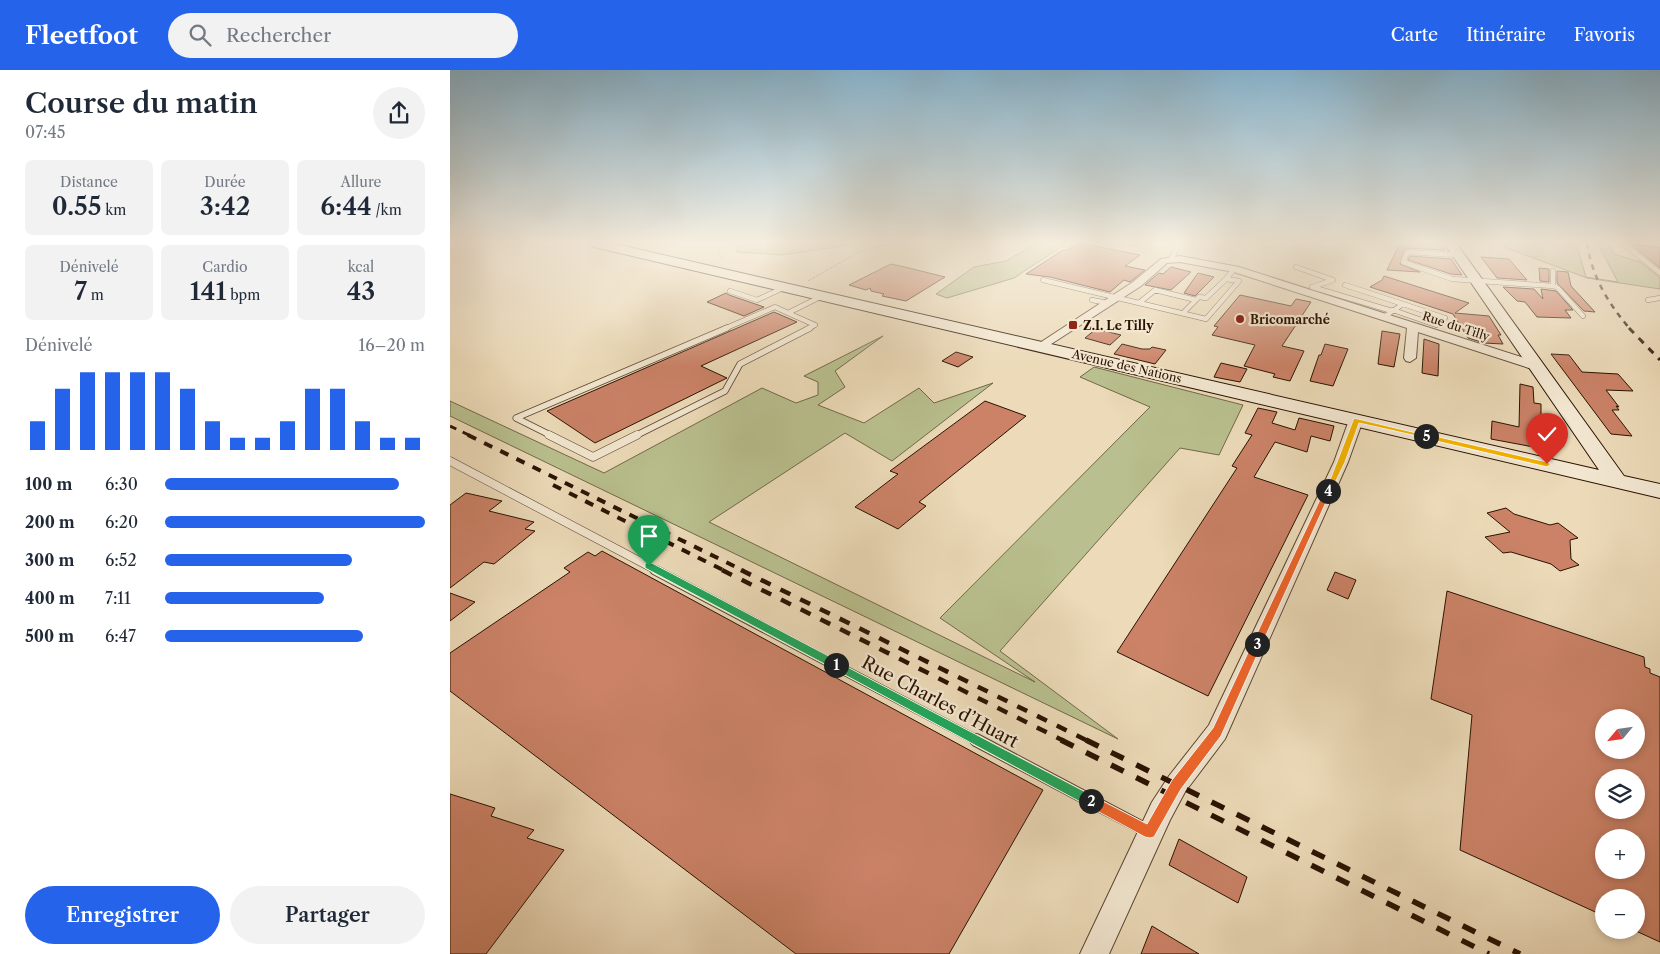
<!DOCTYPE html>
<html lang="fr">
<meta charset="utf-8">
<style>
:root{--surface:#fff;--page:#f2f2f3;--text:#1f2937;--muted:#747a83;--accent:#2563eb}
body{margin:0;font-family:"Libre Caslon Text",serif;background:var(--page);color:var(--text);height:100vh;display:flex;flex-direction:column;font-size:19px;white-space:nowrap}
*{box-sizing:border-box;margin:0}
p{font-size:16px;color:var(--muted)}
.icon{flex:none;width:28px;height:28px;fill:none;stroke:currentColor;stroke-width:2;stroke-linecap:round;stroke-linejoin:round}
.map{position:relative;flex:1;overflow:hidden}
.sheet{display:flex;flex-direction:column;background:var(--surface);width:450px}
.sheet>*{flex:none}
.needle{width:32px;rotate:241deg}
.buttons{position:absolute;left:1145px;top:639px;display:grid;gap:10px}
.buttons a{display:grid;place-items:center;width:50px;height:50px;border-radius:50%;background:var(--surface);box-shadow:0 2px 8px #0003;font-size:25px}
.pin{position:absolute;display:grid;place-items:center;width:42px;height:42px;color:#fff;margin:-51px -21px;border-radius:50% 50% 50% 0;rotate:-45deg;box-shadow:0 0 5px #0007}
.pin .icon{rotate:45deg}
.km{position:absolute;width:25px;height:25px;margin:-12px;border-radius:50%;background:#222;color:#fff;font-size:14px;line-height:25px;text-align:center}
.round{display:grid;place-items:center;flex:none;width:52px;height:52px;border-radius:26px;background:var(--page)}
.overview{display:flex;align-items:center;justify-content:space-between;height:85px;padding:0 25px}
h1{font-size:28px;font-weight:600;line-height:38px}
.figures{display:grid;grid-template-columns:repeat(3,1fr);gap:8px;height:85px;padding:5px 25px}
.figures div{display:grid;align-content:center;border-radius:8px;background:var(--page);text-align:center}
.figures b{font-size:25px;font-weight:600}
.figures small{font-size:14px;font-weight:400}
.figures p{font-size:14px}
.chart{height:140px;padding:10px 25px}
.chart p{display:flex;justify-content:space-between}
.chart svg{width:100%;height:90px;margin-top:5px;stroke:var(--accent);stroke-width:6}
.button{display:flex;gap:10px;margin-top:auto;padding:10px 25px}
.button a{flex:1;height:58px;border-radius:30px;background:var(--accent);color:#fff;font-size:20px;font-weight:600;line-height:58px;text-align:center}
.button a+a{background:var(--page);color:var(--text)}
ul{padding:0 25px;list-style:none;font-size:16px}
li{display:grid;grid-template-columns:80px 60px 1fr;align-items:center;height:38px}
li i{height:12px;border-radius:6px;background:var(--accent)}
header{display:flex;align-items:center;gap:30px;box-sizing:border-box;height:70px;padding:0 25px;background:var(--accent);color:#fff}
header strong{font-size:24px}
nav{display:flex;gap:28px;margin-inline-start:auto;font-size:18px}
.search{width:350px;height:45px;background:var(--page);display:flex;align-items:center;gap:12px;box-sizing:border-box;padding:0 18px;border-radius:28px;color:var(--muted);font-size:19px}
main{display:flex;flex:1;min-height:0}
.map>svg:first-child{display:block}
</style>
<header>
<strong>Fleetfoot</strong>
<div class="search"><svg class="icon" aria-label="search" viewBox="0 0 24 24"><circle cx="10" cy="10" r="6"/><path d="M15 15l6 6"/></svg>Rechercher</div>
<nav><a>Carte</a><a>Itinéraire</a><a>Favoris</a></nav>
</header>
<main>
<section class="sheet">
<div class="overview"><div><h1>Course du matin</h1><p>07:45</p></div><a class="round"><svg class="icon" aria-label="share" viewBox="0 0 24 24"><path d="M12 15V3M7 8l5-5 5 5M5 13v7h14v-7"/></svg></a></div>
<div class="figures">
<div><p>Distance</p><b>0.55<small> km</small></b></div>
<div><p>Durée</p><b>3:42</b></div>
<div><p>Allure</p><b>6:44<small> /km</small></b></div>
</div>
<div class="figures">
<div><p>Dénivelé</p><b>7<small> m</small></b></div>
<div><p>Cardio</p><b>141<small> bpm</small></b></div>
<div><p>kcal</p><b>43</b></div>
</div>
<div class="chart"><p><span>Dénivelé</span>16–20 m</p>
<svg viewBox="0 0 160 44" preserveAspectRatio="none"><path d="M5 44V30M15 44V14M25 44V6M35 44V6M45 44V6M55 44V6M65 44V14M75 44V30M85 44V38M95 44V38M105 44V30M115 44V14M125 44V14M135 44V30M145 44V38M155 44V38"/></svg>
</div>
<ul>
<li><b>100 m</b>6:30<i style="width:90%"></i></li>
<li><b>200 m</b>6:20<i style="width:100%"></i></li>
<li><b>300 m</b>6:52<i style="width:72%"></i></li>
<li><b>400 m</b>7:11<i style="width:61%"></i></li>
<li><b>500 m</b>6:47<i style="width:76%"></i></li>
</ul>
<div class="button"><a>Enregistrer</a><a>Partager</a></div>
</section>
<div class="map">
<svg width="1210" height="884" viewBox="0 0 1210 884">
<rect width="100%" height="100%" fill="#ecdab8"/>
<filter id="stains"><feTurbulence type="fractalNoise" baseFrequency=".004" numOctaves="4"/><feColorMatrix values="0 0 0 0 .2 0 0 0 0 .09 0 0 0 0 .02 0 0 0 .5 -.17"/></filter>
<radialGradient id="worn" r=".72"><stop offset=".6" stop-color="#630" stop-opacity="0"/><stop offset="1" stop-color="#630" stop-opacity=".3"/></radialGradient>
<!-- green -->
<path fill="#b9bf8e" stroke="#726848" d="M285,173H414L331,185L287,182Z
M587,173H617L564,208L497,228L486,224L524,197L556,191Z
M1056,173H1126L1136,207L1168,212L1149,176L1150,173H1158L1164,184L1190,192L1210,208V219L1137,208L1054,177Z
M433,266L385,301L395,317L368,335L414,353L469,318L484,333L543,313L442,391L395,363L259,452L585,612L490,548L700,337L630,307L644,297L793,335L769,385L730,378L550,581L668,669L0,346V331L154,403L312,318L346,333L368,325V312L354,306Z"/>
<!-- building -->
<path fill="#cb8267" stroke="#2a1201" fill-rule="evenodd" d="M629,173L690,185L675,196L695,200L680,212L674,210L660,222L600,207L576,204L613,180H618Z
M950,173H990L995,180L955,178L950,194L970,202L937,200Z
M1181,174L1210,178V198Z
M960,186L1001,189L1012,205L1001,204L958,190Z
M1031,187L1059,189L1077,210L1047,208Z
M441,194L455,197L495,207L456,231L432,226L434,224L421,221L420,218L416,220L399,215Z
M721,197L741,202L721,220L695,215L709,203L713,204Z
M1089,198L1099,199V212L1090,211Z
M1107,201L1118,202L1121,216L1145,242L1134,241L1107,213Z
M748,203L764,207L745,226L734,223Z
M934,206L1019,233L1005,243L1039,246L1051,265H1048L1053,274L1034,273L1018,268L1003,244L920,217L932,210Z
M1053,217L1084,219L1093,229L1091,219L1106,221L1123,240H1115L1121,248L1087,247L1075,232L1067,231Z
M276,223L279,225L314,237L294,246L257,232Z
M790,225L841,236L846,229L861,232L832,276L854,281L840,311L823,307L825,304L794,296L805,275L762,265L768,257L764,256Z
M324,242L347,252L251,296L277,308L145,373L97,341Z
M646,259L671,265L660,275L635,268Z
M932,261L950,264L944,297L928,294Z
M974,269L989,274L988,306L972,303Z
M672,274L692,279H700L702,277L716,280L705,294L664,284Z
M875,274L898,279L883,316L860,311L869,285H871Z
M506,282L523,287L508,297L492,291Z
M1101,284L1119,285L1132,302L1168,304L1183,321L1156,320L1169,337L1166,336L1169,340H1162L1182,366L1161,364Z
M771,293L797,299L790,312L764,307Z
M1070,314L1083,317L1084,333L1091,334V350L1106,354V377L1089,374V378L1041,369L1042,351L1069,357Z
M535,331L576,346L469,432L476,436L448,459L405,437L448,404L440,401Z
M808,338L827,342L822,353L845,360L849,348L884,356L880,371L861,366L857,382L825,372L804,407L858,425L758,626L667,582L787,398L782,396L802,365L795,363Z
M16,423L52,431L39,441L84,452L75,459L85,461L44,494L34,492L0,518V435Z
M1056,438L1064,444L1100,455L1108,453L1128,468L1120,470L1121,489L1129,495L1110,501L1101,494L1061,482L1053,483L1035,467L1060,462L1037,443Z
M152,481L593,720L499,884H346L0,621V583L120,502L114,498L138,482L145,486Z
M885,502L906,510L898,529L877,520Z
M997,521L1194,587L1195,597L1200,599V603L1210,607V872L1186,861V828H1154V846L1010,780L1022,645L981,629ZM1154,648H1186V680H1154ZM1154,708H1186V740H1154ZM1154,768H1186V800H1154Z
M0,523L25,532L0,551Z
M0,724L45,738L41,746L84,760L77,768L114,780L36,884H0Z
M729,769L797,807L788,833L719,795Z
M702,856L749,884H691Z"/>
<g fill="none" stroke-linecap="round" stroke-linejoin="round">
<defs>
<path id="lane-far4" d="M1173,173L1210,203
M1197,173L1210,174
M1008,185L957,182L953,192L1002,209L1103,216L1108,218L1133,246
M721,190L729,173
M846,197L883,210L862,217
M1103,201V216
M593,210L756,249L789,211L776,209L784,199
M895,215L953,234L934,247
M862,217L942,241
M280,221L307,230L335,217
M642,230L658,233
M1198,230L1210,228
M689,233L705,220L746,230L749,227L756,228L776,209
M953,234L995,248
M943,240L986,255L995,248
M338,243L365,255L357,259
M338,243L372,226
M733,243L746,230
M274,259L325,237L338,243"/>
<path id="lane-far3" d="M102,366L66,348L277,258
M185,366L275,321L290,294L360,258"/>
<path id="lane-far2" d="M99,365L143,387L187,365
M0,391L208,501"/>
<path id="lane-far1" d="M205,500L528,671"/>
<path id="lane" d="M526,670L698,761"/>
<path id="street" d="M730,186L789,197L1090,293L1092,296L1090,299H1082L968,262L966,288L960,292L956,291L954,288L957,258L784,202L730,192L717,193L691,216L595,278H587L585,276L683,212L711,189Z
M906,346L913,350L898,392L775,669L735,722L720,750L659,884H630L702,732L719,706L759,655L884,392L899,350Z"/>
<path id="secondary" d="M138,173H161L1149,400L994,173H1006L1174,406L1210,414V428L144,177Z"/>
</defs>
<!-- lane-far4 casing -->
<use href="#lane-far4" stroke="#5a442f" stroke-width="5.5"/>
<!-- lane-far3 casing -->
<use href="#lane-far3" stroke="#5a442f" stroke-width="7"/>
<!-- lane-far2 casing -->
<use href="#lane-far2" stroke="#5a442f" stroke-width="9"/>
<!-- lane-far1 casing -->
<use href="#lane-far1" stroke="#5a442f" stroke-width="11"/>
<!-- lane casing -->
<use href="#lane" stroke="#5a442f" stroke-width="14"/>
<!-- street casing -->
<use href="#street" stroke="#5a442f" stroke-width="2"/>
<!-- secondary casing -->
<use href="#secondary" stroke="#2a1201" stroke-width="2"/>
<!-- path -->
<path stroke="#2a1201" stroke-width="1" stroke-dasharray="0.5 1" stroke-linecap="butt" d="M270,173L268,183L273,190
M358,211L411,181L440,173"/>
<!-- lane-far4 -->
<use href="#lane-far4" stroke="#f3e7d1" stroke-width="4.5"/>
<!-- lane-far3 -->
<use href="#lane-far3" stroke="#f3e7d1" stroke-width="5.5"/>
<!-- lane-far2 -->
<use href="#lane-far2" stroke="#f3e7d1" stroke-width="8"/>
<!-- lane-far1 -->
<use href="#lane-far1" stroke="#f3e7d1" stroke-width="9"/>
<!-- lane -->
<use href="#lane" stroke="#f3e7d1" stroke-width="12"/>
<!-- street -->
<use href="#street" fill="#f3e7d1" fill-rule="evenodd"/>
<!-- secondary -->
<use href="#secondary" fill="#f3e7d1" fill-rule="evenodd"/>
<!-- rail-far4 -->
<path stroke="#2a1201" stroke-width="2.5" stroke-dasharray="5.5 5.5" stroke-linecap="butt" d="M1137,173C1142,207 1158,233 1180,259"/>
<!-- rail-far3 -->
<path stroke="#2a1201" stroke-width="3" stroke-dasharray="7 7" stroke-linecap="butt" d="M1179,258L1210,290
M0,356L21,366"/>
<!-- rail-far2 -->
<path stroke="#2a1201" stroke-width="4" stroke-dasharray="9 9" stroke-linecap="butt" d="M18,365L294,501
M103,415L275,501"/>
<!-- rail-far1 -->
<path stroke="#2a1201" stroke-width="4.5" stroke-dasharray="11 11" stroke-linecap="butt" d="M272,500L614,671
M291,500L638,671"/>
<!-- rail -->
<path stroke="#2a1201" stroke-width="5.5" stroke-dasharray="14 14" stroke-linecap="butt" d="M611,670L1039,884
M636,670L1070,884"/>
</g>
<!-- sky -->
<linearGradient id="sky" x2="0" y2="1"><stop stop-color="#88b7d2"/><stop offset="0.58" stop-color="#f6eedf"/><stop offset="1" stop-color="#f6eedf" stop-opacity="0"/></linearGradient>
<rect width="1210" height="297" fill="url(#sky)"/>
<!-- split-1 -->
<path fill="#22a559" stroke="#fff" d="M195,493H202L390,592V598H382L195,498Z"/>
<!-- split-2 -->
<path fill="#22a559" stroke="#fff" d="M386,591L645,727L647,731L645,735L641,737L636,735L382,598V592Z"/>
<!-- split-3 -->
<path fill="#f0652b" stroke="#fff" d="M807,570L812,574L771,666L731,719L704,767L700,768L695,767L636,735L635,731L636,727L641,725L697,754L722,710L763,658L802,574Z"/>
<!-- split-4 -->
<path fill="#f0652b" stroke="#fff" d="M875,419L881,421L812,574L811,577H804L802,574Z"/>
<!-- split-5 -->
<path fill="#f5b400" stroke="#fff" d="M904,348L979,366L976,368L909,353L895,392L881,421L875,423Z"/>
<!-- split-6 -->
<path fill="#f5b400" stroke="#fff" d="M976,364L1097,392L1101,394L1097,397L973,368Z"/>
<!-- markers -->
<g fill="#8f2418" stroke="#f3e7d1" stroke-width="2">
<circle cx="790" cy="249" r="5"/>
<rect x="618" y="250" width="10" height="10" rx="2.5"/>
</g>
<g text-anchor="middle" dominant-baseline="central" stroke-width="4.5" stroke-linejoin="round" paint-order="stroke">
<!-- far-poi labels -->
<g font-size="12" font-weight="bold" fill="#2a1201" stroke="#f3e7d1" text-anchor="start">
<text x="800" y="249">Bricomarché</text>
<text x="633" y="255">Z.I. Le Tilly</text>
</g>
<!-- far-street labels -->
<g font-size="12" fill="#2a1201" stroke="#f3e7d1">
<text transform="translate(1006 256) rotate(18)">Rue du Tilly</text>
<text transform="translate(677 296) rotate(13)">Avenue des Nations</text>
</g>
<!-- near-street labels -->
<g font-size="18" fill="#2a1201" stroke="#f3e7d1">
<text transform="translate(490 632) rotate(28)">Rue Charles d’Huart</text>
</g>
</g>
<rect width="100%" height="100%" filter="url(#stains)"/>
<rect width="100%" height="100%" fill="url(#worn)"/>
</svg>
<div class="buttons">
<a><svg class="needle" viewBox="-14 -14 28 28"><path d="M0-13l5 13h-10z" fill="#e53935"/><path d="M0 13l5-13h-10z" fill="#747a83"/></svg></a>
<a><svg class="icon" aria-label="layers" viewBox="0 0 24 24"><path d="M12 4l9 5-9 5-9-5zM3 14l9 5 9-5"/></svg></a>
<a>+</a>
<a>−</a>
</div>
<div class="pin" style="left:199px;top:496px;background:#1e9e55"><svg class="icon" aria-label="arrive" viewBox="0 0 24 24"><path d="M6 21V4h12l-3 4 3 4H6"/></svg></div>
<div class="pin" style="left:1097px;top:394px;background:#d93025"><svg class="icon" aria-label="check" viewBox="0 0 24 24"><path d="M5 12l5 5 9-10"/></svg></div>
<b class="km" style="left:386px;top:595px">1</b>
<b class="km" style="left:641px;top:731px">2</b>
<b class="km" style="left:807px;top:574px">3</b>
<b class="km" style="left:878px;top:421px">4</b>
<b class="km" style="left:976px;top:366px">5</b>
</div>
</main>
